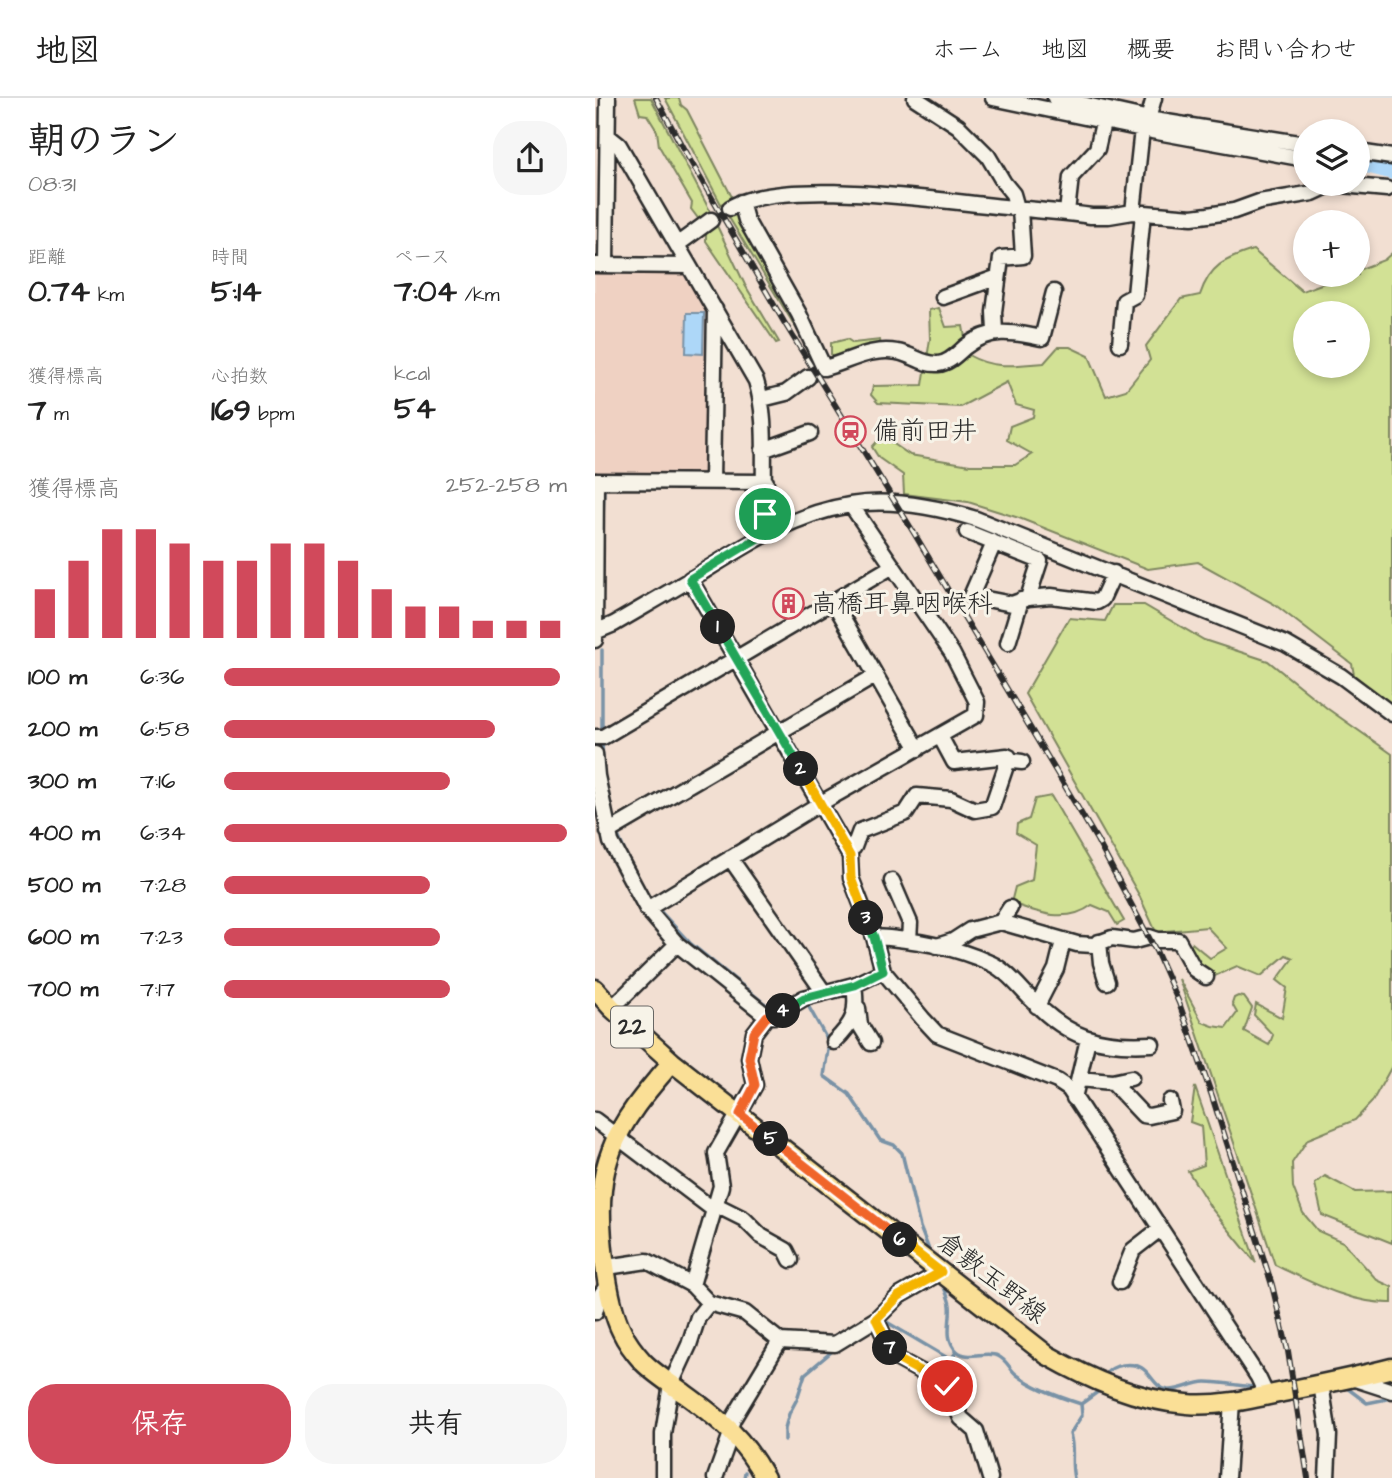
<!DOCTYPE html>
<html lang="ja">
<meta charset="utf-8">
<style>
:root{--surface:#fff;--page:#f6f6f6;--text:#222;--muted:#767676;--line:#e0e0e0;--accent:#d1495b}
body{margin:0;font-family:"Architects Daughter","Klee One",sans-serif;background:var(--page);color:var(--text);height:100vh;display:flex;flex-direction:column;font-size:26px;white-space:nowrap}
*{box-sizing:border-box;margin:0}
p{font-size:23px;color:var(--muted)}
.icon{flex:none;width:38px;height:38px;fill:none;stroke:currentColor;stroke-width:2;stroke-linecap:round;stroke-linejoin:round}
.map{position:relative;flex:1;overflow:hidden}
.panel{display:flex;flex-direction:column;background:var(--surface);width:595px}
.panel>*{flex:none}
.fabs{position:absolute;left:698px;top:21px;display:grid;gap:14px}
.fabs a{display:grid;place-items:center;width:77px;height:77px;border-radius:50%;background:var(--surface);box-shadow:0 4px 10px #0003;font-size:35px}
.pin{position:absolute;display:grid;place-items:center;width:60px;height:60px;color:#fff;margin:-30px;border:4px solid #fff;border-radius:50%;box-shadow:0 2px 7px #0007}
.km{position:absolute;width:35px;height:35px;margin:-18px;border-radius:50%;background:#222;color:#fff;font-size:19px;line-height:35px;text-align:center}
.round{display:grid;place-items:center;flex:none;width:74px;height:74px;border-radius:28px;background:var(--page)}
.head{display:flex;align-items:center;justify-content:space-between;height:119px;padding:0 28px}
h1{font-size:38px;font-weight:700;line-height:52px}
.stats{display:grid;grid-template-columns:repeat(3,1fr);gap:10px;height:119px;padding:7px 28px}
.stats div{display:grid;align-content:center}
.stats b{font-size:30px;font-weight:700}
.stats small{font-size:19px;font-weight:400}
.stats p{font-size:19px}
.chart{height:196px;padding:14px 28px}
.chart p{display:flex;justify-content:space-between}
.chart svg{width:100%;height:126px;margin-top:7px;stroke:var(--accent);stroke-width:6}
.cta{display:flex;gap:14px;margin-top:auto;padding:14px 28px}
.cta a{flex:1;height:80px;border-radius:28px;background:var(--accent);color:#fff;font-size:28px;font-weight:700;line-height:80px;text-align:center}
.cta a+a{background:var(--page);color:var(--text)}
ul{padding:0 28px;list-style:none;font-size:23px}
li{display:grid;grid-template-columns:112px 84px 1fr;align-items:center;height:52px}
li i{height:18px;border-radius:9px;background:var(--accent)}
header{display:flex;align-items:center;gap:42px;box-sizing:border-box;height:98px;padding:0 35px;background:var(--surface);border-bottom:2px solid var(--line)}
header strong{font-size:33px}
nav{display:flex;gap:38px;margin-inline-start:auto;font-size:24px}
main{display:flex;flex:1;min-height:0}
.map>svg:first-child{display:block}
</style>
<header>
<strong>地図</strong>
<nav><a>ホーム</a><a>地図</a><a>概要</a><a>お問い合わせ</a></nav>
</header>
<main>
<section class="panel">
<div class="head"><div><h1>朝のラン</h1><p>08:31</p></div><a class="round"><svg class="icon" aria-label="share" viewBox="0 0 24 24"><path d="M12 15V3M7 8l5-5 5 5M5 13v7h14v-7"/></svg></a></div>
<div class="stats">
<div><p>距離</p><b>0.74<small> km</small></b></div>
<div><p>時間</p><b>5:14</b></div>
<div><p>ペース</p><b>7:04<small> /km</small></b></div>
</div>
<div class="stats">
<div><p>獲得標高</p><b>7<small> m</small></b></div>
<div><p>心拍数</p><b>169<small> bpm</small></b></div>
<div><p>kcal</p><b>54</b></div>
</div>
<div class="chart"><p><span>獲得標高</span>252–258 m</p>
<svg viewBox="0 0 160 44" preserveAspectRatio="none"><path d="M5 44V27M15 44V17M25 44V6M35 44V6M45 44V11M55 44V17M65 44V17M75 44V11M85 44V11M95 44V17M105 44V27M115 44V33M125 44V33M135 44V38M145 44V38M155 44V38"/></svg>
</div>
<ul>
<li><b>100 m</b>6:36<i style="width:98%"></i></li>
<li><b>200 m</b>6:58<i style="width:79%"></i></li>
<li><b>300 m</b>7:16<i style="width:66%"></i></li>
<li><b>400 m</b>6:34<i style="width:100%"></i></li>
<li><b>500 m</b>7:28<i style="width:60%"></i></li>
<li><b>600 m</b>7:23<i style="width:63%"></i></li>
<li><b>700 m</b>7:17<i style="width:66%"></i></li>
</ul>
<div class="cta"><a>保存</a><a>共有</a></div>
</section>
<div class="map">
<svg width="797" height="1380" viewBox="0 0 797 1380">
<rect width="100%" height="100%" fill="#f2dfd2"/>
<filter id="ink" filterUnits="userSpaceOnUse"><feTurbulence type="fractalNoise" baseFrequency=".0143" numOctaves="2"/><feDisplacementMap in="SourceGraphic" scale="14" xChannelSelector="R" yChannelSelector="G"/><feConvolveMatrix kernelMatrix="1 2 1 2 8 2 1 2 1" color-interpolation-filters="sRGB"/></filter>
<g filter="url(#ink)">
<!-- built -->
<path fill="#efd1c2" d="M0,171H88L116,211L114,375L109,380L0,376Z"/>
<!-- green -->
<path fill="#d2e195" stroke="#7e8660" stroke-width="2" fill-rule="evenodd" d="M40,0H56L115,113L150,187L184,244L181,245L111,143V131L96,111L97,105L64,48L62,33L52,17L45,16Z
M70,0H84L86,7L92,12L139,103L144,109L215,253L127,108Z
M658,152L707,193L751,177H763V172L789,162L797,155V609L759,577L757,566L679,506L603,464L553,471L424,420L373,404L309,396L308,377L284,360L277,349L287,338L315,357L375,367H420L437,356L412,342L415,328L438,319L439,312L421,307L412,284L365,309L283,305L276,297L278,288L328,287L335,241L334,212L344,210L351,229L368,228L373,257C400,272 420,267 449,265L463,249H475L494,258L511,298L531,292L555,262L551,248L586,201L605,197C615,167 630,161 658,152ZM710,215H763V268H710Z
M252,241L258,245L285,242L286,250L236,267V245Z
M518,507H549L609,542L673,563L733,611L797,656V968L777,1004L760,1022L713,1041L697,1065L698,1089L708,1115L723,1133L748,1144L782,1182L797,1189V1205C756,1206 716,1184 680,1167L584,881L607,924L618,928L631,930L642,915L637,906L639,900L643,898L649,899L657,910L649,933L674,947L678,937L659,917L661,906L687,920L692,890L682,882L698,860L691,857L666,878L642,868L620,878L603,869L594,850L597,845L615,860L632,850L612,829L561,834L544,797L430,596L474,520L510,523Z
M456,698L529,823L522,827L514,814L497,807C472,826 443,815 416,805L420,789L437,782L441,747L421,735L422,726L434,721L440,701Z
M600,989L661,1165L616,1110L593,1073L609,1067L606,1028L595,1024Z
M730,1078L760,1094L797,1093V1145L727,1117L720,1086Z"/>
<!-- water -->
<path fill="#add7f8" stroke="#7992a6" stroke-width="2" d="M92,215H109L108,256L91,255Z"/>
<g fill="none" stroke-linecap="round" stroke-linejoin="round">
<!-- stream -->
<path stroke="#7992a6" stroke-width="3.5" d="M6,387L9,390L7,456
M7,631V552
M7,646L9,681
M21,733L33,761
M45,783L54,799
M64,812L95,845L169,905L176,910L181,909
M211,904L234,945L229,978L254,996L285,1042L299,1047L307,1055L325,1129L336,1157
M348,1186C350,1193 354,1200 355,1207C357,1222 348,1240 362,1253C372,1263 391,1252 403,1258C412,1262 415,1272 422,1277C438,1289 467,1300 486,1306L487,1317L475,1336C480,1352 475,1364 479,1380
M290,1223L356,1262L361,1254
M510,1277C515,1270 521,1268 528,1267C557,1263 554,1289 573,1292C585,1293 599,1284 611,1284C627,1284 644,1288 660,1289
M752,1290L772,1305L797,1300
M486,1306L504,1293
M190,1342V1330L194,1316L202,1301L210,1276L241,1250
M149,1380L150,1374"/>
<!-- river -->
<path stroke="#add7f8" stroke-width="19" d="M663,45L710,53
M763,63L797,72"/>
<!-- minor-tunnel -->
<path stroke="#cabbb1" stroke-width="14" stroke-dasharray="14 7" stroke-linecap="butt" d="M116,122L135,110"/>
<defs>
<path id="minor" d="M320,0L363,28L393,58L409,85L418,96L422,110
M398,0L557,33L710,61
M460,0L559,22L710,46
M553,21L559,0
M14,39L24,47L161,283C176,331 163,384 173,434
M763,54L797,59
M733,88L747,87L792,91
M146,104L151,122L204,216L229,270C253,264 275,249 302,254C317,256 327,267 343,266C354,265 362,256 370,249C395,229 418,234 447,240L459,194
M135,110C187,77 356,105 421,110C446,113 471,114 496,118H514L538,114L597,119L613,117L639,113L664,104L718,95L733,88L732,86
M472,114L476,79L502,51L510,16
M538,114L547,31
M83,146L116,122
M0,167L94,168
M11,167L13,0
M348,199L403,179
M400,234L399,214L406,160L428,158L425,111
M525,246L529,203L540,197L548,115
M167,301L191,295L213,279
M168,352L215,335
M0,383L171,384
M117,383L120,211
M372,434L445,463L433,500
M399,445L376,498L417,506L433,500L456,498L502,504L507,501L519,475
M95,481L255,758L256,780L279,839L288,873L328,921L342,936L462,983L474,991L663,1279L672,1298
M238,503L323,651
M0,534L19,526C48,509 78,492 106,475C154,445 199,416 255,407C296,400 341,409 381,421L691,546L746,578L797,616
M0,542L1,383
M413,545L426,502
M345,638L359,664L412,658L418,663L427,664
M0,639H8L298,468
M0,656L2,678L16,744L52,811L82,846L172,918
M13,734L280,578
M252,752L259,749L265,733L311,715L322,698L356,701L380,712L397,709L414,659
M135,760L228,893
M297,783L315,825L314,842
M52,811L226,705L381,617L382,604L357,555L256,407
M406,824L415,810
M279,839C317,841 361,849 395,865C411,872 424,889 436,901C473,940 504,949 557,946
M504,844L506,865L512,884
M342,848L358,843L375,832L406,824L482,846L498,847L517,840L539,843L554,839L563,842H583L599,871L611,879
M442,908L461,871L468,843
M17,910L82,846
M263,910L265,927L276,945
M239,944C259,925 263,914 259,887
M484,981L517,984L536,980
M517,984L548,1017L554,1018L577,1013L575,1003
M479,1000L493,941
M0,1022L119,1112
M121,1107L149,1121L166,1138L191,1152L196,1162
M12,1169L52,1163L97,1187L114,1205L150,1215L185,1243L240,1246L281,1221L304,1198L346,1174
M525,1184L538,1152L565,1131
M97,1187L126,1088L121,1055L160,987L154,960L159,935L172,918H179L209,900L259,887L288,873
M0,1214L4,1199L14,1185
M281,1221L299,1259L352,1288L366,1320L381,1333L395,1380
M757,1280L797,1293
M726,1286L734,1337L732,1380
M135,1330L138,1321L185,1243
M68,1380V1336L76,1286L94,1247L103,1219L114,1205
M120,1380L137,1333
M632,1380L637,1303"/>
<path id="major" d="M0,891L17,910L77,964L452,1257C496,1282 541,1302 592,1306C625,1309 660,1300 693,1293C727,1286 762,1279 797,1270
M77,964C55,990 29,1018 17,1051C12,1064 8,1079 7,1092C3,1127 11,1203 27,1234C32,1245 40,1255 48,1264C60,1276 76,1286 90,1296C126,1322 149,1341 170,1380"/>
</defs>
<!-- minor casing -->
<use href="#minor" stroke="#2b2b2b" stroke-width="19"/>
<!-- major casing -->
<use href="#major" stroke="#2b2b2b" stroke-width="23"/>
<!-- minor -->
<use href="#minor" stroke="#f7f3e8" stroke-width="14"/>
<!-- major -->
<use href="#major" stroke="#fadf96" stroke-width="18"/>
<defs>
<path id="rail" d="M61,0L89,52L189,224L319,435L502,742L561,853L584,905L617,998L677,1187L693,1253L713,1380"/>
</defs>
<!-- rail casing -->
<use href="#rail" stroke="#2b2b2b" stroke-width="6"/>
<!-- rail -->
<use href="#rail" stroke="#f7f3e8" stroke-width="3.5" stroke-dasharray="10" stroke-linecap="butt"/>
</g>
</g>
<g fill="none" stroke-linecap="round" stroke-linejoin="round" filter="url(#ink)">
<defs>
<path id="split-1" d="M123,529L95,481L173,434L170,416"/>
<path id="split-2" d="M123,529L206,671"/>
<path id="split-3" d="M206,671L255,758L256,780L271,820"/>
<path id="split-4" d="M188,913L209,900L260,887L288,873L279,839L271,820"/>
<path id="split-5" d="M176,1041L145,1016L160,987L154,960L159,935L172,918H179L188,913"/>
<path id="split-6" d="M176,1041L305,1142"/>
<path id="split-7" d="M295,1250L281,1221L304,1198L346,1174L305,1142"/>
<path id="split-8" d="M295,1250L299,1259L352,1288"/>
</defs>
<!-- split-1 casing -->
<use href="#split-1" stroke="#fff" stroke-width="14"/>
<!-- split-2 casing -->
<use href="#split-2" stroke="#fff" stroke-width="14"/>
<!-- split-3 casing -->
<use href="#split-3" stroke="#fff" stroke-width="14"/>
<!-- split-4 casing -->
<use href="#split-4" stroke="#fff" stroke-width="14"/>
<!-- split-5 casing -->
<use href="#split-5" stroke="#fff" stroke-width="14"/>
<!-- split-6 casing -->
<use href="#split-6" stroke="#fff" stroke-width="14"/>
<!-- split-7 casing -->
<use href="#split-7" stroke="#fff" stroke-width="14"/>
<!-- split-8 casing -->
<use href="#split-8" stroke="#fff" stroke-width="14"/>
<!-- split-1 -->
<use href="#split-1" stroke="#22a559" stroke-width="9"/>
<!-- split-2 -->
<use href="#split-2" stroke="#22a559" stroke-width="9"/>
<!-- split-3 -->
<use href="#split-3" stroke="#f5b400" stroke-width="9"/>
<!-- split-4 -->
<use href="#split-4" stroke="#22a559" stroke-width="9"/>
<!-- split-5 -->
<use href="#split-5" stroke="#f0652b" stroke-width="9"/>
<!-- split-6 -->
<use href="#split-6" stroke="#f0652b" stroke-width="9"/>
<!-- split-7 -->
<use href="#split-7" stroke="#f5b400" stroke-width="9"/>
<!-- split-8 -->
<use href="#split-8" stroke="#f5b400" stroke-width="9"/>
</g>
<!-- icons -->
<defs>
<symbol id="station-ring" viewBox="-11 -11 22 22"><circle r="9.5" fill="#f7f3e8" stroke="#d1495b" stroke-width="1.5"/><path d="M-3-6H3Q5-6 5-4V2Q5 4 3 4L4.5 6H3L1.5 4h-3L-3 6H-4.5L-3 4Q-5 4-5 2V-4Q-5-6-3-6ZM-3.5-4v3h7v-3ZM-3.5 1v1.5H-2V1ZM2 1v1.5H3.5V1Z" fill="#d1495b"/></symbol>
<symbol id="building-ring" viewBox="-11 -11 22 22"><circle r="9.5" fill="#f7f3e8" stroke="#d1495b" stroke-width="1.5"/><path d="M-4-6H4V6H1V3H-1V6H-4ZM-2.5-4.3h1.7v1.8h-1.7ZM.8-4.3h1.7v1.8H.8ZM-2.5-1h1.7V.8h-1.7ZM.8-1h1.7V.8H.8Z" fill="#d1495b"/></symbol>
</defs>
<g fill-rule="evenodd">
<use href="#station-ring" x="238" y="316" width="35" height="35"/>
<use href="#building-ring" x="176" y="488" width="35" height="35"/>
</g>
<g text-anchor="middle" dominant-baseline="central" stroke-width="6" stroke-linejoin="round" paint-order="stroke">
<!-- shield labels -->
<rect fill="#f7f3e8" stroke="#686764" stroke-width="2" x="16" y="908.5" width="42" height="41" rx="5"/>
<g font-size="24" font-weight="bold" fill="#2b2b2b">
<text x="37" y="929">22</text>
</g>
<!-- poi labels -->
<g font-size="26" fill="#2b2b2b" stroke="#f7f3e8" text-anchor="start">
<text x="278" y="333">備前田井</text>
<text x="216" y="506">高橋耳鼻咽喉科</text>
</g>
<!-- street labels -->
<g font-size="26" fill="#2b2b2b" stroke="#f7f3e8">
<text transform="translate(397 1180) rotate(38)">倉敷玉野線</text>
</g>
</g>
</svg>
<div class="fabs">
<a><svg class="icon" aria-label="layers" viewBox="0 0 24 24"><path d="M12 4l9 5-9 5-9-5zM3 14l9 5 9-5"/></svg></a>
<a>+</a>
<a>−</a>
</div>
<div class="pin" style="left:170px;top:416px;background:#1e9e55"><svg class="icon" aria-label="arrive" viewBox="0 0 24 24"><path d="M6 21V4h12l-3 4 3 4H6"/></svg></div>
<div class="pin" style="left:352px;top:1288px;background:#d93025"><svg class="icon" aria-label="check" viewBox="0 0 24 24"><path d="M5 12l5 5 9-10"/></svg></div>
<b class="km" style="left:123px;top:529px">1</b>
<b class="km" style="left:206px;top:671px">2</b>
<b class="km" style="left:271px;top:820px">3</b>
<b class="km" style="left:188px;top:913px">4</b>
<b class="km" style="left:176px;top:1041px">5</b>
<b class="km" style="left:305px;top:1142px">6</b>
<b class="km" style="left:295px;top:1250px">7</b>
</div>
</main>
